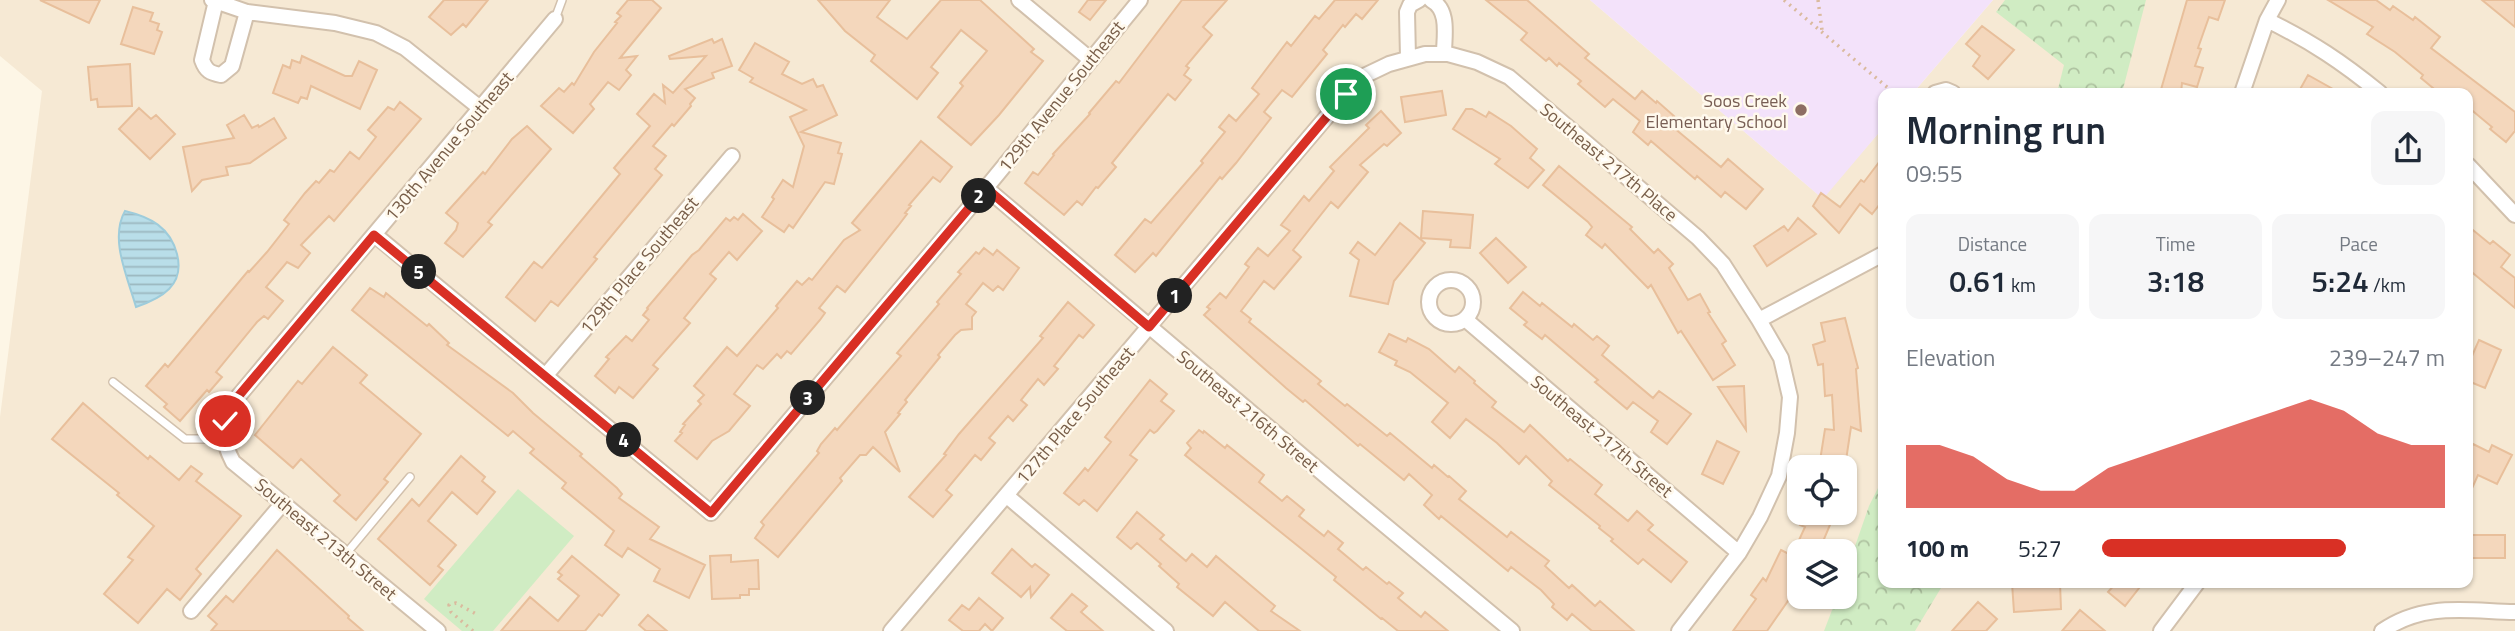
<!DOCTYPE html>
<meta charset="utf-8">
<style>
:root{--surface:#fff;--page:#f6f6f7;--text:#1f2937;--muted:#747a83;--accent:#d93025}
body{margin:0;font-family:"Titillium Web",sans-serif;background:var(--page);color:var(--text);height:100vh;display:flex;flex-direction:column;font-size:26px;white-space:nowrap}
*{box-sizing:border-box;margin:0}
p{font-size:23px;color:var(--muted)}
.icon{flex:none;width:38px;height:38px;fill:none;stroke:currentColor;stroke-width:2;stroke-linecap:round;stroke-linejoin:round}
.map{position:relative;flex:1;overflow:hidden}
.sheet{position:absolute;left:1878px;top:88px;width:595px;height:500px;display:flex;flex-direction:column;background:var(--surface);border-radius:14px;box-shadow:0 2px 5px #0004}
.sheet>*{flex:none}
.tools{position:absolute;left:1787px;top:455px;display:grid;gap:14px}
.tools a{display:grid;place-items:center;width:70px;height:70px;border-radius:14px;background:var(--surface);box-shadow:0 2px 5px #0004;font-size:35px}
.pin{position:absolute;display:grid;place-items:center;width:60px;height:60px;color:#fff;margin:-30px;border:4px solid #fff;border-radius:50%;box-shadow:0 2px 7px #0007}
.km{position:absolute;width:35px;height:35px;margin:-18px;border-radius:50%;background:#222;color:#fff;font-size:19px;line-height:35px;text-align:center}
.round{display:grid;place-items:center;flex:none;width:74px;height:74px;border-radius:14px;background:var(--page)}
.overview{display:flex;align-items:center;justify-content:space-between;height:119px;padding:0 28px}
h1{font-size:38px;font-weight:600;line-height:52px}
.metrics{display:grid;grid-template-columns:repeat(3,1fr);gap:10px;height:119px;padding:7px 28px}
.metrics div{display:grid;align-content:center;border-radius:14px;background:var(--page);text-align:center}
.metrics b{font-size:30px;font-weight:600}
.metrics small{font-size:19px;font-weight:400}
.metrics p{font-size:19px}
.chart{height:196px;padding:14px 28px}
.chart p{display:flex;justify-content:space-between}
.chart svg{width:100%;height:126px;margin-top:7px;fill:var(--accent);opacity:.7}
ul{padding:0 28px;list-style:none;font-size:23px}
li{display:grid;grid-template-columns:112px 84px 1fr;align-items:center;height:52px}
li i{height:18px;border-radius:9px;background:var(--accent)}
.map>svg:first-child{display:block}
</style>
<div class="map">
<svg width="2515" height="631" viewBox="0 0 2515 631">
<defs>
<pattern id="forest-crowns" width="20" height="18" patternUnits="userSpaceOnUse" patternTransform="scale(1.75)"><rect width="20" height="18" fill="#d0ecc3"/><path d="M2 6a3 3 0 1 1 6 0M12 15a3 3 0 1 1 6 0" fill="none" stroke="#aec2a0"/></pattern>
<pattern id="water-rules" width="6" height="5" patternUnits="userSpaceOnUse" patternTransform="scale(1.75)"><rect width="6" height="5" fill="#b9dee9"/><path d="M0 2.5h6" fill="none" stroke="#9bb7bf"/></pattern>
</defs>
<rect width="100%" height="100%" fill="#fdf6e6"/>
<!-- residential -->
<path fill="#f6e9d4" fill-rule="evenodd" d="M0,0H1590L1822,198L1883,128V583H2468V93H1913L1993,0H2515V631H0V417L42,91L0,56ZM1799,467H1844V513H1799ZM1799,551H1844V597H1799Z"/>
<!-- education -->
<path fill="#f3e2fa" d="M1590,0H1993L1913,93H1883V128L1823,199Z"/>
<!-- green -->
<path fill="#d0ecc3" d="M518,489L574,536L493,631H462L424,599Z"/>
<!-- forest -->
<path fill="url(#forest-crowns)" d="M2005,0H2146L2122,93H2057L2064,65L1996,12Z
M1883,478V583H1944L1915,631H1824L1837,597H1844L1845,575L1869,506Z"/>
<!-- water -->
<path fill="url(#water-rules)" stroke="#9eccdb" stroke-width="2" d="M125,211C150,217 170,227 177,254C185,285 162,298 136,307C128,278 109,239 125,211Z"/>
<!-- building -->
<path fill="#f4d7bc" stroke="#e8bf9b" stroke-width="2" d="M40,0H100L89,23Z
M444,0H488L466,27L463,24L451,35L429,17Z
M628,0H652L661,8L620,58L637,56L626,70L631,75L619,90L608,82L590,104L594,109L573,133L541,106L559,88L564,92L572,83L574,85L594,52L617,23L615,22L621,16L617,13Z
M818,0H890L877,17L907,39L941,0H980L1034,49L1031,52L1043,61L999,115L971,145L938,117L963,86L960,83L987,51L961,30L931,67L938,73L917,99L871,61L875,55L845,31Z
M1088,0H1106L1090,20L1079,12Z
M1182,0H1227L1203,27L1212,35L1186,66L1189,68L1184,75L1191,80L1175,100L1168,94L1112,163L1116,167L1098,188L1096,187L1082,205L1077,201L1064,215L1025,183L1033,172L1038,175L1054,155L1053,154L1090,114L1089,113L1116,81L1119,83Z
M1335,0H1378L1362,19L1356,14L1345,27L1343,25L1323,50L1327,54L1292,97L1282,90L1264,112L1271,118L1236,163L1222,179L1220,177L1156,256L1153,253L1135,272L1115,255L1145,219L1151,223L1203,163L1201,161L1225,132L1219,127L1229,115L1236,121L1259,94L1252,88L1287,42L1291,46L1315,16L1319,19Z
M1486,0H1527L1589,54L1585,58L1635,99L1642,91L1656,103L1657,101L1674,116L1668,123L1721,167L1728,159L1763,189L1746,209L1725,192L1721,197L1697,176L1695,179L1651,141L1648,145L1633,132L1640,121L1613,99L1605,107L1578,84L1581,81L1559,63L1557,66L1549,58L1546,61L1521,40L1527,33Z
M2187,0H2225L2218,20L2209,17L2198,48L2201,49L2195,66L2203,68L2197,87L2182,83L2181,93H2160Z
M2328,0H2376L2390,10L2393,6L2413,20L2415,17L2440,37L2431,48L2515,112V131L2506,142L2490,129L2492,127L2468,107V93H2439L2421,78L2423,75L2395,52L2367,34L2373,27Z
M2482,0H2515V27Z
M133,7L153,13L150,21L159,24L157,30L162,32L154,54L121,44Z
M1982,26L2014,50L1988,79L1973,66L1980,56L1966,44Z
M712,39L714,43L722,39L732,66L712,73L714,78L685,89L695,98L690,104L691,106L674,126L672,124L653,146L666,156L655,169L662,175L594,257L597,259L558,306L551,301L535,321L506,297L534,262L542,268L620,174L614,168L650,126L637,114L654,94L665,103L663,85L673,93L706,56L670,59L669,56Z
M755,43L789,62L782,74L802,84L813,79L817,87L823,85L837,115L801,132L841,143L838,153L842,154L834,184L825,182L793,228L789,225L784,232L762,217L774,199L772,197L783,180L793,187L804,146L790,117L806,110L750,82L753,78L739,70Z
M302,56L345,76H352L359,61L377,70L360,109L311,86L307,99L301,97L298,103L273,93L283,65L290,68L292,60L300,63Z
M130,64L132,106L98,107L97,99L91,100L88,67Z
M2308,75L2340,93H2298Z
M1442,91L1446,115L1405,122L1401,97Z
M400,102L421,119L334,221L329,216L301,245L310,253L298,268L287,262L266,287L283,301L268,319L264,316L257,322L216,372L222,377L209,392L207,390L180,421L164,407L167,404L146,386L165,364L168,367L248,271L249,272L267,252L289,224L284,220L305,193L316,181L319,183L330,170L334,172L350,152L359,159L376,137L368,130L388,107L394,110Z
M139,108L151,119L156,115L175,134L150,159L119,129Z
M1466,109H1472L1486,117L1489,112L1511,126L1537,149L1530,158L1544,170L1528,188L1495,164L1500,159L1453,129Z
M1381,111L1401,133L1387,146L1384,144L1360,165L1368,172L1338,208L1331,202L1293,250L1301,257L1274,289L1264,281L1241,311L1251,319L1249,322L1321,381L1318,384L1345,406L1347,404L1387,436L1390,433L1432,468L1434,465L1448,477L1449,476L1466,491L1459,499L1507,537L1511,532L1549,561L1545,566L1569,588L1572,585L1595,606L1600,601L1634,631H1592L1572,614L1567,620L1552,607L1554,604L1541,590L1511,567L1508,571L1441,516L1439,519L1424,505L1432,495L1409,474L1404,480L1360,444L1358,446L1305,400L1303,402L1286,388L1204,315L1210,309L1207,307L1220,293L1226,298L1249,267L1245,264L1258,248L1268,256L1290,231L1281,225L1304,196L1309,201L1334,171L1330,167L1369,128L1366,125Z
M244,115L252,128L258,125L259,127L274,118L286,138L250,163L226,167L228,175L202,180L192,191L183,147L234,138L227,125Z
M527,126L551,149L488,222L492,225L463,257L445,243L456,230L458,223L446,213L483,172L485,174L512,139Z
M921,141L952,167L940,182L933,177L909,205L911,206L905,213L907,214L898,226L845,292L837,286L819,308L825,313L820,320L791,354L787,351L781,358L777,354L763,369L757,365L734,394L750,406L729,431L712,441L697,459L675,441L682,433L680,432L685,425L683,424L701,404L698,401L704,395L694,386L727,347L737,356L778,308L776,306L797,281L802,285L809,278L812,280L844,240L860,230L852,223Z
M1883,157V200L1872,214L1860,204L1839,233L1813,206L1821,193L1840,207L1861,180L1864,182Z
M1559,166L1632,227L1630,229L1654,253L1658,249L1673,264L1669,268L1688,300L1700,294L1710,312L1708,313L1726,341L1722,344L1735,365L1713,380L1681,331L1678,333L1651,285L1648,288L1605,244L1602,248L1586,235L1592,227L1588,222L1543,185Z
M1423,211L1473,215L1470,248L1450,247L1451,240L1421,238Z
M743,214L762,231L737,260L729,252L710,274L716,279L684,318L690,323L653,365L658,369L633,398L619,387L615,393L595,376L609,359L606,357L626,336L632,341L649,320L643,315L648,309L647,308L692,255L699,250L726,218L730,221L734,217L738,220Z
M1798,218L1816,234L1767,266L1754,246L1784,226L1788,231Z
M1400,223L1425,243L1394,281L1388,304L1350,296L1359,260L1350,253L1358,242L1375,255Z
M2468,226L2490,244L2493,241L2510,255L2501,267L2515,278V308L2468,269Z
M1496,238L1526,267L1508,283L1480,253Z
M984,248L993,255L997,250L1019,268L1003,290L998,286L993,291L983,283L966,304L976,312L972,317V329L961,330L955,335L938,355L940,357L905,400L907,402L898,413L900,414L885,432L900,472L873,447L866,455H860L840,478L842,481L778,557L755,538L764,525L761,522L819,453L817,451L821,444L835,428L837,430L901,356L897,353L939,304L937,302L961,274L958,272L976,252L979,254Z
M370,288L384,297L386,293L427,326L429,324L449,343L447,345L513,393L533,413L582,454L580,456L617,488L622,494L619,498L659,527L650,539L705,565L689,598L654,581L660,569L628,548L622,557L605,545L614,531L562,488L566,483L530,453L534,449L513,431L508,436L352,310Z
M1523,292L1540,306L1542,303L1572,327L1574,324L1593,340L1597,336L1609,346L1602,355L1653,398L1659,391L1691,414L1667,444L1651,432L1658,421L1633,402L1627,409L1595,382L1598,380L1545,335L1542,339L1524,325L1527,322L1510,308Z
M1068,302L1094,325L1083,338L1079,335L1054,366L1058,369L1044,385L1038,379L1021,400L1027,405L1013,421L1008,416L989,438L995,443L981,460L975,455L946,490L952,495L933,517L909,497L946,455L944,454L959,434L1043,338L1040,336Z
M1845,318L1858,368L1856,369L1861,431L1851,427L1845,467H1819L1825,429L1834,430L1832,395L1825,396L1823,364L1818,365L1813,345L1825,341L1821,323Z
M1389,334L1406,342L1408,338L1429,349L1455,372L1459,367L1475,381L1474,383L1496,402L1492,407L1524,432L1530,425L1568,461L1570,459L1602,485L1595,494L1628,521L1637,511L1653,525L1648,530L1687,562L1671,582L1643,559L1638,564L1611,541L1613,539L1599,528L1600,526L1549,485L1552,481L1526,456L1519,464L1497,443L1466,419L1450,438L1432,422L1448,403L1410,372L1395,365L1397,361L1379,352Z
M2479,340L2501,350L2485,388L2468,381V365Z
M333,347L367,375L360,383L421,434L384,479L388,482L356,520L334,501L340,495L301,459L293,468L255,435L298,381L302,384Z
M1150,380L1167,394L1161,401L1174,411L1157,431L1154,433L1150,430L1130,455L1137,460L1097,511L1084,500L1079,505L1064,493L1085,468L1088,471L1111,442L1105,437Z
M1744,386L1746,430L1718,387Z
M83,403L148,459L150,456L179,480L191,466L202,474L196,481L241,516L196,569L201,574L180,600L167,589L138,623L104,594L133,560L128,557L154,526L117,495L119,493L52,439Z
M1199,430L1203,433L1204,431L1225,448L1227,445L1264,475L1259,482L1282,501L1287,496L1304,510L1299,516L1324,536L1328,531L1343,543L1338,549L1363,570L1366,567L1387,584L1389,582L1403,593L1398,598L1421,617L1425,612L1448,631H1398L1382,618L1381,619L1334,580L1336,577L1298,546L1185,455L1191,448L1187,443Z
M1717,441L1739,452L1723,484L1702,474Z
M2473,444L2489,452L2492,445L2512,455L2497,484L2478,475L2468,497V455Z
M461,456L485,477L482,481L495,492L477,514L452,492L428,521L456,545L438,566L443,570L430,585L378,539L412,499L419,506Z
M1137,512L1164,535L1160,539L1186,561L1192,554L1207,567L1216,556L1275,606L1271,611L1300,631H1259L1225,602L1213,616L1177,587L1179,584L1159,566L1161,564L1137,543L1131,549L1117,537Z
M1805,513H1835L1819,551H1794L1805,527L1800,525Z
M2468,535H2505V558H2468Z
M1012,549L1032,567L1035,564L1049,575L1031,597L1030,587L1021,597L992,573Z
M277,550L349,616L348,618L363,631H211L217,624L208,616L226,596L233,602Z
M1781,550L1799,559V585L1767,631H1733L1756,599L1751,595L1763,578L1766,581Z
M731,555V562L758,560L759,589H749V595H740V598L712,599L710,556Z
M572,556L619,595L602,616L599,614L585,631H501L530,597L558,621L579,596L558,579L562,575L558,572Z
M2012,583H2060L2061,609L2014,612Z
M2116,583H2143L2125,606L2108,592Z
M1072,594L1087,606L1081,612L1103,631H1067L1051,618Z
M979,598L1003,618L992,631L985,624L979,631H963L949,620L962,605L969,610Z
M1978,602L1997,619L1986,631H1952Z
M2080,610L2105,631H2062Z
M648,615L667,631H646L639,625Z"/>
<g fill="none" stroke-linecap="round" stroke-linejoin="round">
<defs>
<path id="lane" d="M555,19L562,0
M113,382L185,439H223
M345,555L410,477"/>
<path id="street" d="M212,0L247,12L335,23L376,33L405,48L480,108
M1019,0L1091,60
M1431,0C1450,10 1444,36 1444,54
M216,1L202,60C206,71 210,73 221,75L232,66L247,12
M2267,20C2312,42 2342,62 2380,93
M1408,58L1407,12L1410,5L1419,0
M1935,93L1946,90L1953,93
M2242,93L2267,20L2278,0
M2468,165L2515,215
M986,188L1333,482L1512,631
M375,235L711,513L986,188L1140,0
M1429 302a22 22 0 1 1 44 0a22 22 0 1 1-44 0Z
M1465,319L1739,553
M1759,320L1883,254
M546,375L732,156
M1007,496L1166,631
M191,611L283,503
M438,631L233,462C221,439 222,428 231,405L555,19
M891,631L1346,94L1366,75L1389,64L1425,54H1448L1477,62L1509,77L1698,238L1723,264L1759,320L1781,358L1790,397L1787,433L1779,476L1760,517L1739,553L1679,631
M2161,631L2197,583
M2382,631C2424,602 2466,611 2515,612"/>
</defs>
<!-- lane casing -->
<use href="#lane" stroke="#d2c1ad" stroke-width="10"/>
<!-- street casing -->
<use href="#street" stroke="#d2c1ad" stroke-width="18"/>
<!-- path -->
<path stroke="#daba9e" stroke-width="3.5" stroke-dasharray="2 5" stroke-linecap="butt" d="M1784,0L1894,93
M1818,0L1822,30
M473,631L451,612L449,605L456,603L478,615"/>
<!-- lane -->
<use href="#lane" stroke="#fff" stroke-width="7"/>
<!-- street -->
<use href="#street" stroke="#fff" stroke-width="14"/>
</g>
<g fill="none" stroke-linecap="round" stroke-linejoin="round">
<defs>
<path id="route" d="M225,421L231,405L374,235L711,513L986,188L1149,327L1346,94"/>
</defs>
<!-- route casing -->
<use href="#route" stroke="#fff" stroke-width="14"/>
<!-- route -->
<use href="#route" stroke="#d93025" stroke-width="9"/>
</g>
<!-- markers -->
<circle fill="#8d6e63" stroke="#fff9ed" stroke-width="2.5" cx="1801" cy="110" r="7"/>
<g text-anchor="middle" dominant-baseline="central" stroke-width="5" stroke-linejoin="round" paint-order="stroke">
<!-- street labels -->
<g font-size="18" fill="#785e49" stroke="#fff9ed">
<text transform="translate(1061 96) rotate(-51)">129th Avenue Southeast</text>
<text transform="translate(449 146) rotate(-50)">130th Avenue Southeast</text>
<text transform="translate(1609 162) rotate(40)">Southeast 217th Place</text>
<text transform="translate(639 265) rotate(-50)">129th Place Southeast</text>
<text transform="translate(1248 411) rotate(40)">Southeast 216th Street</text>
<text transform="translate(1075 415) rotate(-50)">127th Place Southeast</text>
<text transform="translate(1602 436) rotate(40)">Southeast 217th Street</text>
<text transform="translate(326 539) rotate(40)">Southeast 213th Street</text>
</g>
<!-- education labels -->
<g font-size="18" fill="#785e54" stroke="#fff9ed" text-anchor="end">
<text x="1787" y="100">Soos Creek<tspan x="1787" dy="21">Elementary School</tspan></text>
</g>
</g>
</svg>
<div class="tools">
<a><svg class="icon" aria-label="locate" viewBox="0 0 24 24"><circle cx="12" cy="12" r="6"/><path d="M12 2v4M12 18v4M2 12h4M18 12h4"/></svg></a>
<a><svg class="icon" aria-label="layers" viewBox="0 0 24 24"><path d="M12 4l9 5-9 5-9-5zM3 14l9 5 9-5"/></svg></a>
</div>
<div class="pin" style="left:1346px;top:94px;background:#1e9e55"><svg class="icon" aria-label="arrive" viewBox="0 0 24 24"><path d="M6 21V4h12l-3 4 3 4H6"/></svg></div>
<div class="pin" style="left:225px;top:421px;background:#d93025"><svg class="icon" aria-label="check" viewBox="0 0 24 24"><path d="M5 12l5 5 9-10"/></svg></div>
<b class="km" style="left:1175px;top:296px">1</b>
<b class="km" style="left:979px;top:196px">2</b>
<b class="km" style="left:808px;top:398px">3</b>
<b class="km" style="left:624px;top:440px">4</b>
<b class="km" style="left:419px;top:272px">5</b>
<section class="sheet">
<div class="overview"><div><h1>Morning run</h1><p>09:55</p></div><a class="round"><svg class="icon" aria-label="share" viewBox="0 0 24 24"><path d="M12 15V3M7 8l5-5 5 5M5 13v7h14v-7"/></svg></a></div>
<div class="metrics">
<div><p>Distance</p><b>0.61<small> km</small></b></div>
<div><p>Time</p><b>3:18</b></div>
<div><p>Pace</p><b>5:24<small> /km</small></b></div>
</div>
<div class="chart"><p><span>Elevation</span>239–247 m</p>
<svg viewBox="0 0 160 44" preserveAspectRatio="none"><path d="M0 44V22L10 22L20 26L30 34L40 38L50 38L60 30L70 26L80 22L90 18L100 14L110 10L120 6L130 10L140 18L150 22L160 22V44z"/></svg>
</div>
<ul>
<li><b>100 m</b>5:27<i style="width:71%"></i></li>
</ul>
</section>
</div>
